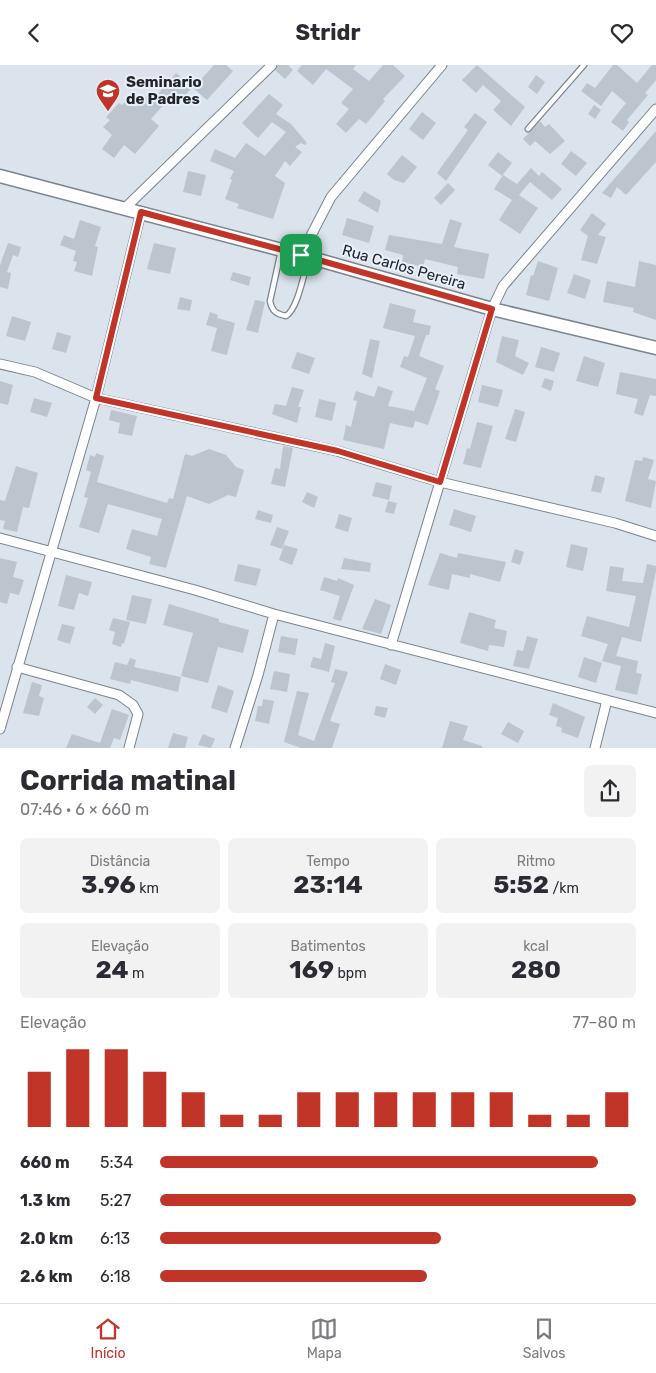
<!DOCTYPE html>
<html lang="pt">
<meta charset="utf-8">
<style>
:root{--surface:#fff;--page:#f2f2f3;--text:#2b2b33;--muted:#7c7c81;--line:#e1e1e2;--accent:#c13428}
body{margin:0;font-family:Rubik,sans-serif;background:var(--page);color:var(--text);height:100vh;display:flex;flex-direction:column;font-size:19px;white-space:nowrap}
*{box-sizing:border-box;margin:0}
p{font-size:16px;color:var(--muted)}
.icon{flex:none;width:28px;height:28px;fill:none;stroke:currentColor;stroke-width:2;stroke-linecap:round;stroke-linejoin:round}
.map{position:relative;height:683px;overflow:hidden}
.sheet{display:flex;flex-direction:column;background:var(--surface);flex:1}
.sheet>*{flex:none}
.pin{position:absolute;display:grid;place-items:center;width:42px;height:42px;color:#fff;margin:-21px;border-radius:10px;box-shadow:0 2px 8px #0006}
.round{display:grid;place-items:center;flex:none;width:52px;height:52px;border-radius:8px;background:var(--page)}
.summary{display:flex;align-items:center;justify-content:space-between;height:85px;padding:0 20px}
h1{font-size:28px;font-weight:700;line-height:38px}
.metrics{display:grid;grid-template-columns:repeat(3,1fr);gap:8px;height:85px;padding:5px 20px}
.metrics div{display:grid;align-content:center;border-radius:8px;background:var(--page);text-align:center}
.metrics b{font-size:25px;font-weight:700}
.metrics small{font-size:14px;font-weight:400}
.metrics p{font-size:14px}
.chart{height:140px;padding:10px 20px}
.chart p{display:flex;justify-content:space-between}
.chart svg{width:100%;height:90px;margin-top:5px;stroke:var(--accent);stroke-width:6}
ul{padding:0 20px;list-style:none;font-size:16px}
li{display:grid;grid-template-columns:80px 60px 1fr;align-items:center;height:38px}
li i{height:12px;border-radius:6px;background:var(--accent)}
header{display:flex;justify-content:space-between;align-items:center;height:65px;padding:0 20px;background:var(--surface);font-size:22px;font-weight:700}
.tab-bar{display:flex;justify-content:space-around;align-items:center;height:70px;border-top:1px solid var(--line);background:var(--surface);font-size:14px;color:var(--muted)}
.tab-bar a{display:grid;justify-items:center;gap:2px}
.tab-bar .active{color:var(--accent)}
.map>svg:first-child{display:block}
</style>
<header><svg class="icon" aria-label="back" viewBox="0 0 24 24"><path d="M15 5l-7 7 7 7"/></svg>Stridr<svg class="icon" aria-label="heart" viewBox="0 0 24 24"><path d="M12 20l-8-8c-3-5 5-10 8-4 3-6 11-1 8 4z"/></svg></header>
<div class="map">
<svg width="656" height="683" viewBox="0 0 656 683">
<rect width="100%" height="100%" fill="#dbe3ed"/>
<!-- building -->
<path fill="#bcc4ce" d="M214,0H226L233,6L207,35L193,23Z
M278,0H288L293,5L285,14L275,5Z
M302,0H356L353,4L369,16L383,0H393L405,11L383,34L385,36L366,59L359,54L346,68L336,59L349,44L341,38L353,24L326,4L313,20L297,6Z
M477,0L525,42L511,61L493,45L501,36L483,20L476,28L462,15Z
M613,0H617L637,18L652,0H656V15L645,28L648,30L627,55L629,57L623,66L611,57L626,38L612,26L601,41L581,26L587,18L595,23Z
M176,8L192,22L180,37L172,30L151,54L159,61L135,89L124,80L114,93L102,84L112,70L103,62L110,55L106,52L119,38L122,40L127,35L136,42L149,28L154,33Z
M536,10L545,17L537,29L528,22Z
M269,29L283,40L276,49L291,59L307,78L305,80L301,78L295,82L302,87L290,101L285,96L275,111L285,118L273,154L237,143L239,139L225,134L232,115L230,114L234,106L210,96L215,84L235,93L246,78L265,91L286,67L272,57L258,73L242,58Z
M594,40L601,45L595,54L588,49Z
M422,47L436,58L423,75L409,64Z
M475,48L487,57L446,116L437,108L468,65L464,62Z
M540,56L545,62L549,59L565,76L550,89L535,76L530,81L523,74Z
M656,66V97L626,130L617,122L611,133L602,128Z
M571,86L587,98L576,111L561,99Z
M498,87L512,98L502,111L488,100Z
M402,90L417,102L404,118L394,115L387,109Z
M531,103L539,111L542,107L562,124L552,135L530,117L519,130L538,143L520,169L499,155L512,135L494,124L503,110L517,119Z
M188,106L206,110L201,131L183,127Z
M448,118L455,125L441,140L434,133Z
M364,126L381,136L378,148L358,136Z
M592,148L606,159L598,170L606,172L597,199L581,195L588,171L580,165Z
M347,153L374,161L369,178L342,170Z
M450,154L462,158L454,182L489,189L484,214L457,209L458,202L425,194L423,202L402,197L403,190L385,185L389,170L442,179Z
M80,155L101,162L95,181L98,182L92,211L74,206L77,197L73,196L76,186L60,180L64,170L74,174Z
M8,178L21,182L18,192L13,190L7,207L11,208L8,224L0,222V200Z
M154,178L176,183L170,209L147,204Z
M538,196L558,203L549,236L526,230L531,210L533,211Z
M639,196L656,200V255L633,247L634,243L603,237L607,216L635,222Z
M233,207L251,212L249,221L230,215Z
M574,209L591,215L585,234L567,228Z
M180,232L192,235L190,246L177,244Z
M255,235L265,237L258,268L246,265Z
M390,238L416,245L413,257L431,261L429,270H426L419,291L444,301L435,324L440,326L428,360L415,356L413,363L390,358L384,384L343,375L346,360L351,362L357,336L353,335L356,326L374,332L378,321L393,326L388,341L414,346L427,313L400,302L404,291L408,292L415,271L383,263Z
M210,247L218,250L217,253L235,258L227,290L211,286L217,263L206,260Z
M12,251L31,257L25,276L6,271Z
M57,267L71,271L66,288L52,284Z
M502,271L519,275L515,291L529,298L523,310L496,297Z
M370,274L380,276L372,313L362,309Z
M541,282L560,288L554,307L535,302Z
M297,287L315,293L309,309L291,303Z
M584,291L605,298L598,322L576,316Z
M620,307L656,314V331L650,330L643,351L634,348L638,334L616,329Z
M545,313L554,316L551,326L541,322Z
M0,316L13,320L8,340L0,338Z
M482,320L503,325L498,342L478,337Z
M292,322L304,325L298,342H301L297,358L272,349L275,339L286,341Z
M34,333L52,338L47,352L30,347Z
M319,334L336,338L332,356L315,352Z
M515,344L525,347L516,377L505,374Z
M111,345L137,351L132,371L118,368L120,358L109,355Z
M477,357L493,361L481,403L463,399L467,383L470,384Z
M283,381L293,383L285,422L271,419L275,403L280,404Z
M209,384L226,390L236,402L244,405L236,432L228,430L209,439L187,431L166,503L149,499L151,492L126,484L132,464L157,471L162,454L108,439L99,468L79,462L88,433L84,432L91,407L86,405L90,390L95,392L96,388L104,391L97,417L167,438L169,433L173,434L185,389L192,391Z
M643,392L654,395L648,414L656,416L651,443L625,436L635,395L642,396Z
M16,401L38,408L29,443L23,442L17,467L3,464L5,456L0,455V435L5,436Z
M595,410L605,413L601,428L591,426Z
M376,417L392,421L389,435L372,431Z
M307,427L318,432L314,443L302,437Z
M388,436L397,438L394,449L385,447Z
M454,444L476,451L471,467L449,460Z
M258,445L273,450L271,458L255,454Z
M339,449L352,453L348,467L335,463Z
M277,462L289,466L282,484L270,480Z
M571,479L588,483L583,506L566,502Z
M284,480L298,484L292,500L279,495Z
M515,484L524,487L520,500L511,497Z
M440,488L457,493L458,488L506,497L500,517L470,509V513L452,509L449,525L428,520Z
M0,493L17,497L13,512L24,515L19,530L10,528L7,539L0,537Z
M344,493L371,498L370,507L341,504Z
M238,499L261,504L256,521L234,516Z
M647,499L656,501V506L641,577L622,572L616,591L638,596L636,608L642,609L637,630L615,625L621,601L602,596L608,579L581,571L587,551L629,562L636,531L606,526L610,501L624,503L622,516L643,518Z
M66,510L92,517L88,531L79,528L74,545L58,541Z
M324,512L337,516L338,513L354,520L341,556L333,554L340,531L320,525Z
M132,530L152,534L146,559L126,555Z
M375,534L391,540L381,569L362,564Z
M169,539L219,554V557L249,565L243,588L218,582L208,618L181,611L193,568L163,560Z
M469,547L496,555L494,563L507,566L504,582L489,580L488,586L460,578Z
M113,553L130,557L124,579L122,578L121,582L112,579L115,567L109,565Z
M62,559L75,562L70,579L57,575Z
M281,571L298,574L295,590L278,587Z
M527,571L538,574L529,604L513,601L517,585L523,586Z
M325,578L335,581L329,607L310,602L313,592L321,594Z
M584,592L602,598L596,618L578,612Z
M130,593L136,595L134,602L181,612L178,627L131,615L130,619L110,614L115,597L127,600Z
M385,599L401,605L396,620L380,614Z
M335,604L348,607L330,656L340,659L332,683H301L284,677L297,626L309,628L298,670L314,676L335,618L331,617Z
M274,606L290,609L287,627L270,624Z
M32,617L42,620L39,631L44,633L39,651L23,648Z
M218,620L234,626L227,648L211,643Z
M95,633L103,640L95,649L87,642Z
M263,634L274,636L269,659L255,656L258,641H262Z
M553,638L585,652L578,673L561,667L562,663L556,661L558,653L549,650Z
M376,641L388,643L385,653L374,650Z
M112,644L129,650L120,675L114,673L110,683H66L72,669L100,678Z
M450,656L468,661L463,675L482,681V683H442Z
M508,657L524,666L518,678L501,669Z
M173,668L188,672L185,683H168Z
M203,669L215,674L211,683L198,680Z"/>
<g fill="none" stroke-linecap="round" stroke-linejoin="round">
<defs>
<path id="lane" d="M528,64L584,0
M281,186L270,236C272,246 276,249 286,251C298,244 304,207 309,192"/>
<path id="street" d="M124,144L272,0
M301,190L331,132L442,0
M0,299L35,307L96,333L337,386L440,417L615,458L656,471
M0,473L195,525L274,549L656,648
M391,580L492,244L503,221L656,44
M17,602L119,630L133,640L138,649L129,683
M0,664L96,333L141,147
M235,683L258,610L274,549
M595,683L607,635"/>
<path id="secondary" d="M0,111L301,190L492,244L656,283"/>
</defs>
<!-- lane casing -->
<use href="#lane" stroke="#7c838c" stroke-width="7"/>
<!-- street casing -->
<use href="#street" stroke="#7c838c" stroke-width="11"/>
<!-- secondary casing -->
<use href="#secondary" stroke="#7c838c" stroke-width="15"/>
<!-- lane -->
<use href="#lane" stroke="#fff" stroke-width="4.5"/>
<!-- street -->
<use href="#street" stroke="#fff" stroke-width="9"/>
<!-- secondary -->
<use href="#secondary" stroke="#fff" stroke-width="12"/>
</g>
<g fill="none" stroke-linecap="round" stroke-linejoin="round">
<defs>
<path id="route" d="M141,147L301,190L492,244L440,417L338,386L96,333Z"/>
</defs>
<!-- route casing -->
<use href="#route" stroke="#fff" stroke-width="10"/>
<!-- route -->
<use href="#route" stroke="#c13428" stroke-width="6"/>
</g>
<!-- icons -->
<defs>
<symbol id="university-pin" viewBox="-11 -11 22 30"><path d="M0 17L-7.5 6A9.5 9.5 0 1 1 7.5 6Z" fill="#c13428" stroke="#e8f0fa"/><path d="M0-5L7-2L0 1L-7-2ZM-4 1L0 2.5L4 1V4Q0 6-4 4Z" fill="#fff"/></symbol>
</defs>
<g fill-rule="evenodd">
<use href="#university-pin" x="94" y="12" width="28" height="38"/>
</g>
<g text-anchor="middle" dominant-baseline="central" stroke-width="4" stroke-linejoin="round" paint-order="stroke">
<!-- poi labels -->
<g font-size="15" font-weight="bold" fill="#222428" stroke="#e8f0fa" text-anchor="start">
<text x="126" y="17">Seminario<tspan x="126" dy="17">de Padres</tspan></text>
</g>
<!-- street labels -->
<g font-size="15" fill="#222428" stroke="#e8f0fa">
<text transform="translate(404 202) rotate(16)">Rua Carlos Pereira</text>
</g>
</g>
</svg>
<div class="pin" style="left:301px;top:190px;background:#1e9e55"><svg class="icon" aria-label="arrive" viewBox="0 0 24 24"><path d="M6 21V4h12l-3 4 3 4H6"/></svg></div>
</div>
<section class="sheet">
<div class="summary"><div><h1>Corrida matinal</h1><p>07:46 · 6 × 660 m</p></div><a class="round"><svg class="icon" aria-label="share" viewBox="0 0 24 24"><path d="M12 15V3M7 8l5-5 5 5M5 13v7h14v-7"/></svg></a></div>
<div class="metrics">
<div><p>Distância</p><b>3.96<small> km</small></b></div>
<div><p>Tempo</p><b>23:14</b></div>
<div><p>Ritmo</p><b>5:52<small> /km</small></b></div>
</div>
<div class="metrics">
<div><p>Elevação</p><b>24<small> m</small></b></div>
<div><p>Batimentos</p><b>169<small> bpm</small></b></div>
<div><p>kcal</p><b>280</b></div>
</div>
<div class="chart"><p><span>Elevação</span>77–80 m</p>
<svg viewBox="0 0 160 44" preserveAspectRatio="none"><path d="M5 44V17M15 44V6M25 44V6M35 44V17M45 44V27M55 44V38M65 44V38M75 44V27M85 44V27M95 44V27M105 44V27M115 44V27M125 44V27M135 44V38M145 44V38M155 44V27"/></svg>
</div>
<ul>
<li><b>660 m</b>5:34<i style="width:92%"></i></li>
<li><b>1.3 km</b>5:27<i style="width:100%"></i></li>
<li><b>2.0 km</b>6:13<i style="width:59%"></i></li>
<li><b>2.6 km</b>6:18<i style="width:56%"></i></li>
</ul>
</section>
<nav class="tab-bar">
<a class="active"><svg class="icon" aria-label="home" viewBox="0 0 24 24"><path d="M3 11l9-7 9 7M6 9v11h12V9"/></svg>Início</a>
<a><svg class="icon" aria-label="map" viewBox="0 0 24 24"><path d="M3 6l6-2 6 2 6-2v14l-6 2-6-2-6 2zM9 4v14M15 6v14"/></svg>Mapa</a>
<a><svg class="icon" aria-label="saved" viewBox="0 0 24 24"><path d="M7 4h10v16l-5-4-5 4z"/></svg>Salvos</a>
</nav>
